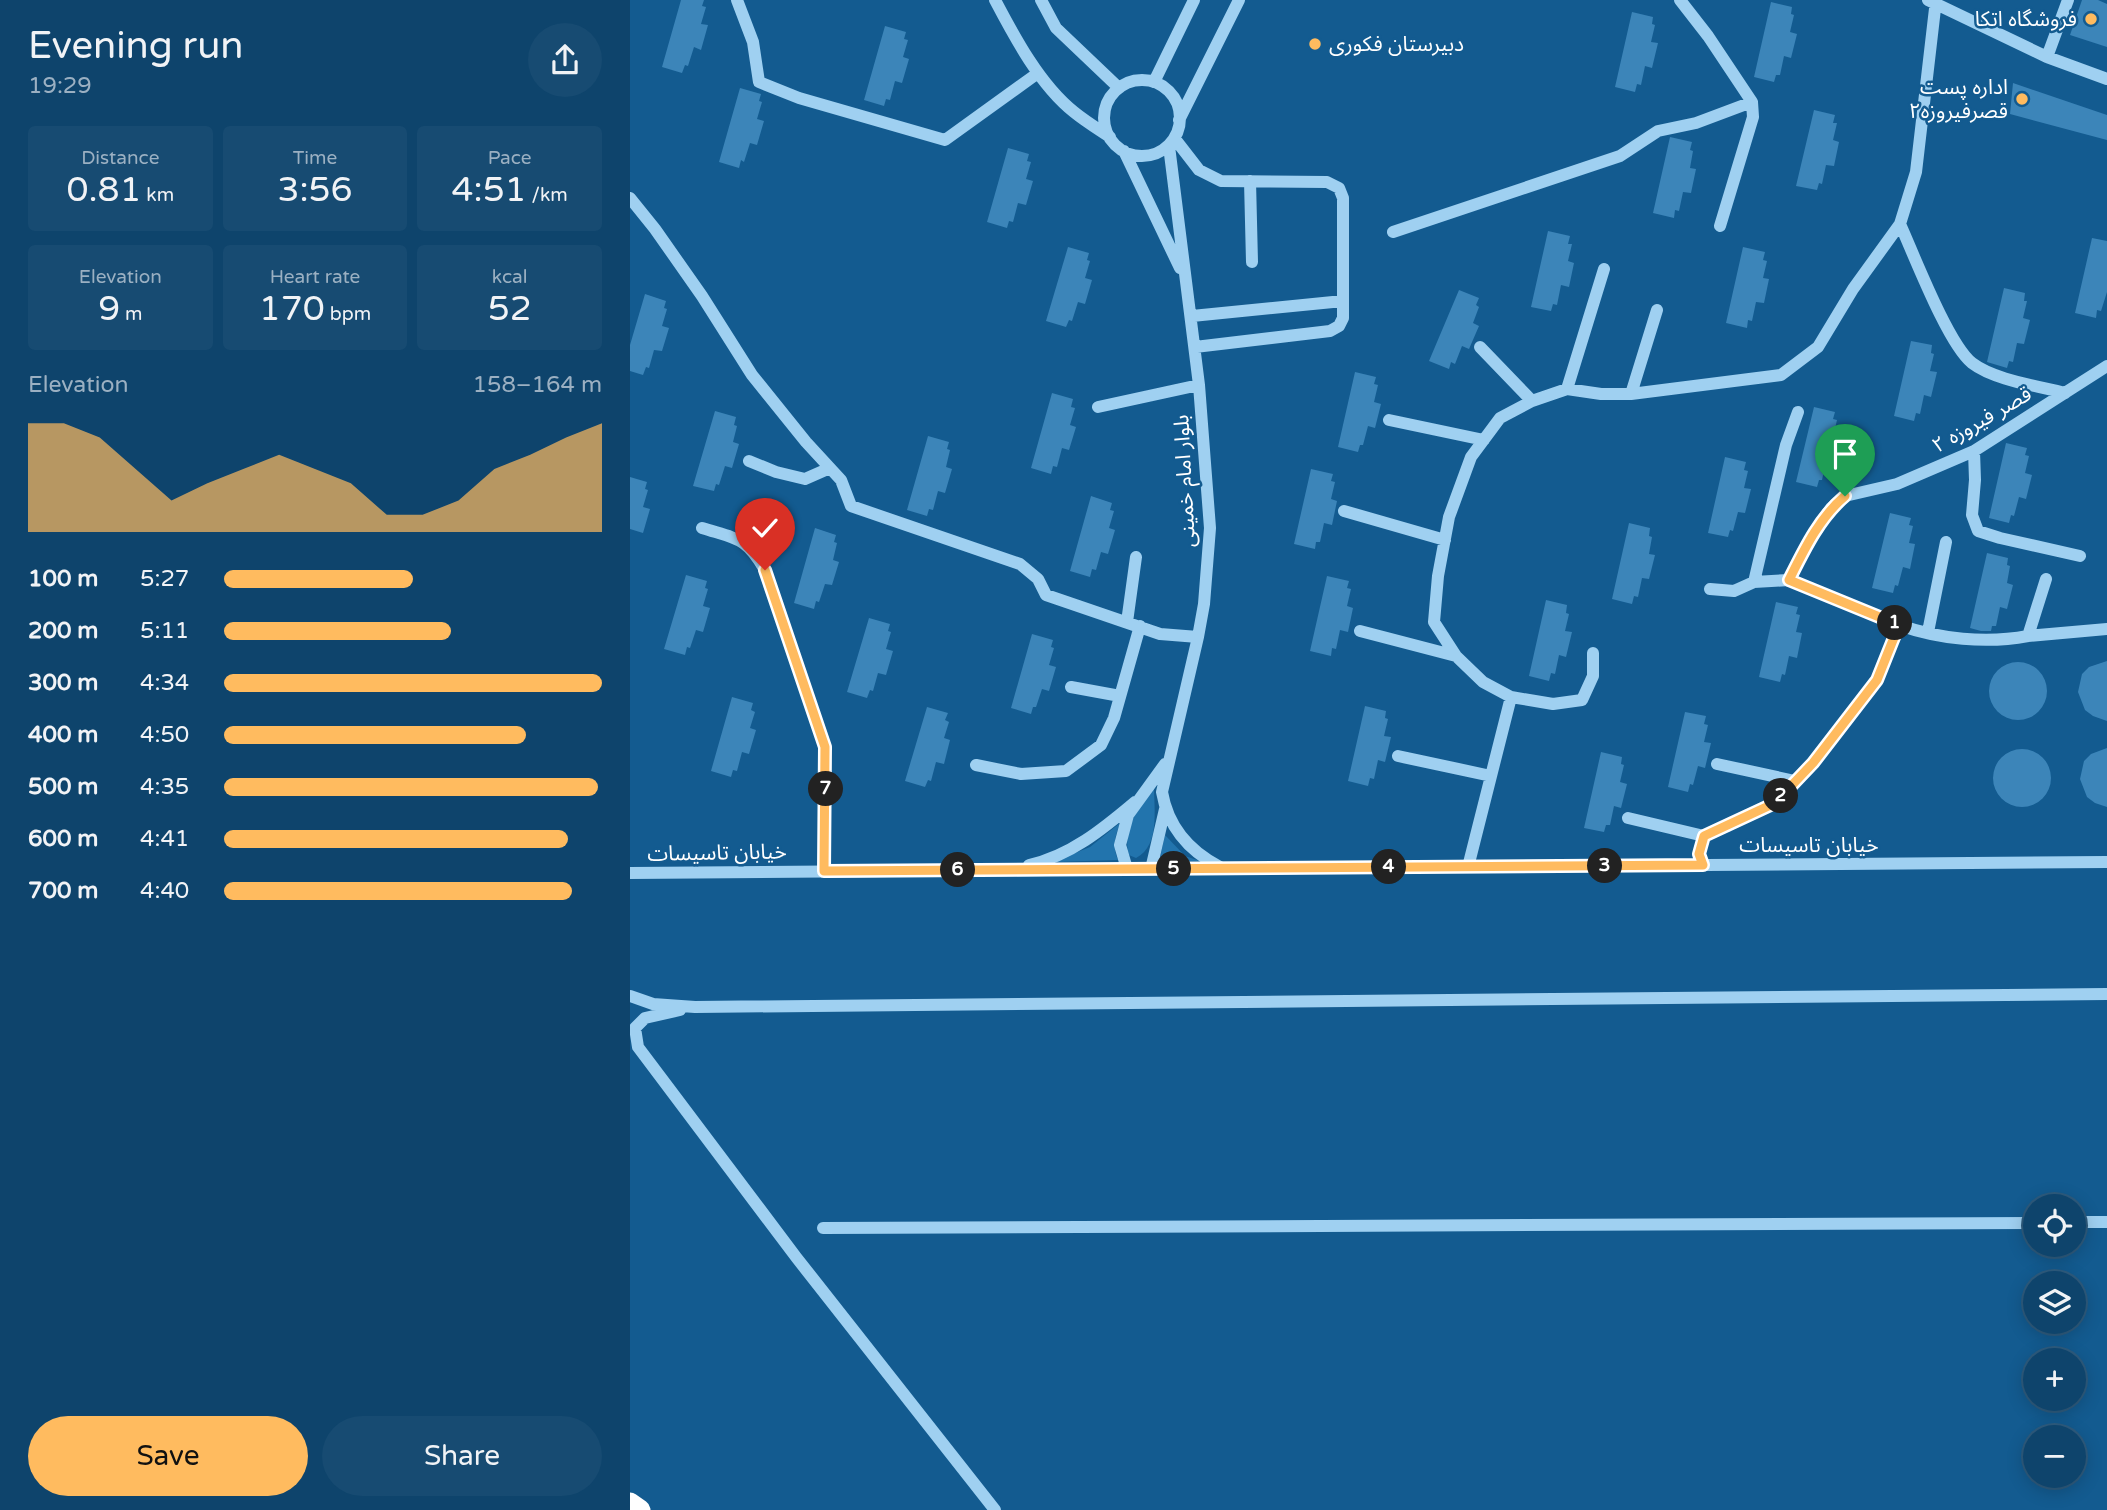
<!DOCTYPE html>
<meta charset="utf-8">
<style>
:root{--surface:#0e446c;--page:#174b72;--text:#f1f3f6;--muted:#9bb0c2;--line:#2e5c7f;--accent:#ffbb5f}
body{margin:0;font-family:"Varela Round","Noto Sans Arabic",sans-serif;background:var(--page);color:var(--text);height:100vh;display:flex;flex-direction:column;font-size:26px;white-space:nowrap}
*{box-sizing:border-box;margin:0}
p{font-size:23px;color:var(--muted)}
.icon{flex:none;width:38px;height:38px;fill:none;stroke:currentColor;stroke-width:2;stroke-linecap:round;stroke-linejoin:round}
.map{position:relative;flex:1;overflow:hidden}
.drawer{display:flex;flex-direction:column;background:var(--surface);width:630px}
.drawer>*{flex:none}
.fabs{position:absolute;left:1393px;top:1194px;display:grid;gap:14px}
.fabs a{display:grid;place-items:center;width:63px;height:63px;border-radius:50%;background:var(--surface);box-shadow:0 4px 18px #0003,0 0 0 2px var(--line);font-size:35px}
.pin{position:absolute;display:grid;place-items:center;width:60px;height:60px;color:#fff;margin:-72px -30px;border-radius:50% 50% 50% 0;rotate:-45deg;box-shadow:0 0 7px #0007}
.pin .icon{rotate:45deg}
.km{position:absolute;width:35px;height:35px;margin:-18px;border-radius:50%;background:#222;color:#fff;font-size:19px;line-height:35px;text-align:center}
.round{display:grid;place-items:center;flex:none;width:74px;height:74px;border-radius:37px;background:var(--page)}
.headline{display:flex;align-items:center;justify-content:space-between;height:119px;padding:0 28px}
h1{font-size:38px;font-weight:600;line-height:52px}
.metrics{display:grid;grid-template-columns:repeat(3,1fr);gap:10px;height:119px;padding:7px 28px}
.metrics div{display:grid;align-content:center;border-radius:7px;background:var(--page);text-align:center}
.metrics b{font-size:35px;font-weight:600}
.metrics small{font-size:19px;font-weight:400}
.metrics p{font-size:19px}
.chart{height:196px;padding:14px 28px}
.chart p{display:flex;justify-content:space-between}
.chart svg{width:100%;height:126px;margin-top:7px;fill:var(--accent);opacity:.7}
.cta{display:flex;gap:14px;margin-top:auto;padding:14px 28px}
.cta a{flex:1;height:80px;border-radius:42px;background:var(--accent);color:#111;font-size:28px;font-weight:600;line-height:80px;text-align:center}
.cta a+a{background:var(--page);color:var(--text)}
ul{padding:0 28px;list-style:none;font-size:23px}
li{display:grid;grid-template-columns:112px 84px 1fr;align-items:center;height:52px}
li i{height:18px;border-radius:9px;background:var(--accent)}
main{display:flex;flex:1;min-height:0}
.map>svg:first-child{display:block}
</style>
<main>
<section class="drawer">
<div class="headline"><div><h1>Evening run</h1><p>19:29</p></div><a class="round"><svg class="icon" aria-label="share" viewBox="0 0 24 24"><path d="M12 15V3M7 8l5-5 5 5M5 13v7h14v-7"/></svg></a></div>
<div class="metrics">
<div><p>Distance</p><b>0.81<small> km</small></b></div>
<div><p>Time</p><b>3:56</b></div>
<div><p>Pace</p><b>4:51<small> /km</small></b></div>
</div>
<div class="metrics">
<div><p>Elevation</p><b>9<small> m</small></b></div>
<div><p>Heart rate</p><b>170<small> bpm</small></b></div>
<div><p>kcal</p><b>52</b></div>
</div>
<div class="chart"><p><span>Elevation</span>158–164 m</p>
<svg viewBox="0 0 160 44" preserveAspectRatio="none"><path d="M0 44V6L10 6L20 11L30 22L40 33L50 27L60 22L70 17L80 22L90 27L100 38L110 38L120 33L130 22L140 17L150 11L160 6V44z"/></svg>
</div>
<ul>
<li><b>100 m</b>5:27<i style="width:50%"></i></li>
<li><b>200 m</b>5:11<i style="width:60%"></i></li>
<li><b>300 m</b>4:34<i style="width:100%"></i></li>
<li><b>400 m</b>4:50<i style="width:80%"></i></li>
<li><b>500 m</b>4:35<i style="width:99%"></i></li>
<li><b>600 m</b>4:41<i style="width:91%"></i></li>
<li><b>700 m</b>4:40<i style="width:92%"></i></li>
</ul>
<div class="cta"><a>Save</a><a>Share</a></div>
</section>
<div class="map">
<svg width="1477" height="1510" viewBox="0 0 1477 1510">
<rect width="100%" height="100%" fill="#135b90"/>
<!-- green -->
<path fill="#2274ad" d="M524,779C523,804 532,845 506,858L499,855C491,830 513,801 524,779Z
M490,823C485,837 482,846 488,860L423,862L460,847Z
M535,835L555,856L570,861L529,862Z"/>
<!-- building -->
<path fill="#3c85b9" d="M51,0H74L72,6L76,7L71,24L78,25L71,50L64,47L58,66L55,65L52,73L32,67Z
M1452,0H1468L1477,4V47L1440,35Z
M1141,2L1162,7L1161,14L1164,15L1160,32L1167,34L1161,58L1154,56L1150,75H1146L1144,82L1124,77Z
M1002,12L1023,17L1022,24L1025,25L1021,42L1028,43L1022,68L1015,66L1011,85L1007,84L1005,92L985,87Z
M255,26L276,32L274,39L278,40L273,57L279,59L272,83L265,81L260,100L256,99L254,106L234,100Z
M1383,83L1477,115V140L1380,114Z
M110,88L131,94L129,101L132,102L127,119L134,121L127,145L120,143L114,162L111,160L109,168L89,162Z
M1184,110L1205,115L1203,123H1207L1203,140L1209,142L1204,166L1196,165L1192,184L1189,183L1187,190L1166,186Z
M1040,137L1062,142L1060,150L1063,151L1060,168L1066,169L1061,193L1053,192L1049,211L1045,210L1044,218L1023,213Z
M378,148L399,154L397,161L401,162L396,179L403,181L396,205L388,203L383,222L379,221L377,228L357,222Z
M918,231L940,236L938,244H942L938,261L944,263L939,287L931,285L927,305L923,304L921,311L901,307Z
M1462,238L1477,241V292L1471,311L1467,310L1466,318L1445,313Z
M438,247L459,253L457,260L460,261L455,278L462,280L455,304L448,302L442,321L439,320L436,327L416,321Z
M1113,247L1135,252L1133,260L1137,261L1133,278L1139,279L1134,303L1126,302L1122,321L1118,320L1117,328L1096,323Z
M1374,288L1395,293L1394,301H1397L1393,318L1400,320L1394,344L1387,343L1383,362L1379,361L1377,368L1357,362Z
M829,290L849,298L846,305L849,307L843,323L849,326L839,349L832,346L825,364L821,362L819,369L799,361Z
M15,294L36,301L34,308L37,309L32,326L39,328L32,351L24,350L19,368L16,367L13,375L0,371V345Z
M1281,341L1302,345L1301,353L1304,354L1300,371L1307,372L1301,397L1294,395L1290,414L1286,413L1284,421L1264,416Z
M725,372L746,377L744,384L748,385L744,402L751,404L745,428L738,426L733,445H730L728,452L708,447Z
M422,393L443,399L441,407L445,408L440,425L446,427L439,450L432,448L427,467L423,466L421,474L401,468Z
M1184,407L1205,412L1203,419L1207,420L1203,437L1209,439L1204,463L1196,461L1192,480H1189L1187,487L1166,482Z
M85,411L106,417L104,425L107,426L103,442L109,444L102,468L95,466L89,485L86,484L84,491L63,486Z
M298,436L319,442L317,449L320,450L316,467L322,469L315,493L308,491L303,510L299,509L297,516L277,510Z
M1376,443L1397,448L1395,455L1399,456L1395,473L1402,475L1396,499L1389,497L1384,516L1381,515L1379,523L1359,518Z
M1095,457L1116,462L1114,470L1118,471L1114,488L1121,489L1115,513L1108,512L1103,531L1100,530L1098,537L1078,533Z
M681,469L703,474L701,481L705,482L701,499L707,501L702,525L694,523L690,542H686L685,549L664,544Z
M0,477L17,482L15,489L18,490L13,507L20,509L13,533L0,529Z
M461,496L482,503L480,510L484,511L479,528L485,530L478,554L471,552L466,570L462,569L460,577L440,571Z
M1260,513L1281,518L1279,525L1283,526L1279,543L1285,544L1280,569L1273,567L1268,586L1265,585L1263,593L1242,588Z
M999,523L1020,528L1019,536L1022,537L1019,554L1025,555L1019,579L1012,578L1008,597L1004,596L1002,604L982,599Z
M185,528L206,535L204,542L207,543L203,560L209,562L202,585L195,584L189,602L186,601L184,609L164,603Z
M1357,553L1378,558L1377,565L1380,566L1377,583L1383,585L1377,609L1370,607L1366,626H1362L1361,631H1351L1340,628Z
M56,575L77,581L75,588L78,589L73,606L80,608L73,632L66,630L60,648L57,647L55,655L34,649Z
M697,576L719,581L717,588L721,589L717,606L723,608L718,632L710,630L706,649L702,648L701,656L680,651Z
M916,600L937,605L936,613L939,614L935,631L942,632L936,657L929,655L925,674L921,673L919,681L899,676Z
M1146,602L1168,607L1166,614L1170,615L1166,632L1172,633L1167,658L1159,656L1155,675L1152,674L1150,682L1129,677Z
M239,618L260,624L258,631L261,632L256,649L263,651L256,675L248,673L243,691L240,690L237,698L217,692Z
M402,634L423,640L421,647L424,648L419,665L426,667L419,691L412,689L406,707H403L401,714L381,708Z
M1477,661V721L1463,716L1455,710L1448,692L1452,674L1459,667Z
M1359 691a29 29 0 1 1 58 0a29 29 0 1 1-58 0Z
M102,697L123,703L121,710L125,712L120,728L126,730L119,754L112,752L107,771L103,770L101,777L81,771Z
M735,706L756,711L755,718L758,719L754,736L761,737L755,762L748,760L744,779L740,778L738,786L718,781Z
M297,707L318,713L315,720L319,722L314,738L320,740L314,764L306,762L301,781L298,780L295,787L275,781Z
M1055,712L1076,716L1074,724L1078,725L1074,742L1081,743L1075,768L1068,766L1063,785L1060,784L1058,792L1038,787Z
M1477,748V807L1465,803L1457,797L1450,779L1454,761L1461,754Z
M1363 778a29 29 0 1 1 58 0a29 29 0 1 1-58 0Z
M971,752L992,757L991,764L994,765L990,782L997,784L991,808L984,806L980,825H976L974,832L954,828Z"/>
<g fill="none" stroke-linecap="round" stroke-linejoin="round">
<!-- minor -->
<path stroke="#9fd0f1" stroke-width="12" d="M107,0L123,42L129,82L169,98L315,140L408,73
M365,0C385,38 410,85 444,112C455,121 468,129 480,137
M411,0L426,28L489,88
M1050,0L1078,36L1122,102L1123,117L1090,226
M1298,0L1417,57L1477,79
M1417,57L1438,0
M474 118a38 38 0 1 1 76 0a38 38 0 1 1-76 0Z
M524,82L564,0
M549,120L609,0
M545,139L569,170L591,181L697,182L709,188L713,198V318L709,326L700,331L565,347
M539,146L569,385L580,528L574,604L568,637L532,792C538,827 559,851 590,867
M494,151L550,268
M620,181L622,262
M0,198L25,229L72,296L122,375L176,442L211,480L221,506L390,564L408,579L416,595L530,634L568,637
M1270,224C1284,255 1318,344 1342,363C1364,380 1408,386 1435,393
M763,232L990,156L1028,131L1066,123L1122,102
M1027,310L1001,394L1151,375L1188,347L1223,289L1270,224L1286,172L1306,0
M562,316L713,301
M850,347L902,401
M937,389L974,269
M468,407L569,385
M759,420L854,440
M1344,451L1345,480L1342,515L1348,531L1370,538L1450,556
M119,461L146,472L175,479L200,468
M714,511L815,540
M72,528C107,539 116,537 135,570L195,747L194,871
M1159,580L1178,543L1201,508L1215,496L1267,484L1344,451L1477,366
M1124,582L1156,445L1168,412
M1080,589L1104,591L1124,582L1159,580L1269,625
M497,622L506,557
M730,631L826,656
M1298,632L1316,542
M1398,636L1477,629
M963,653V676L952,700L923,704L881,697L853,682L826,656L804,622L808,576L819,517L841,457L870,418L902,401L937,389L971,394H1001
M441,687L490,696
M768,756L861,776
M1087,764L1165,781
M346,765L391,774L436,771L471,745L484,718L510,626
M998,818L1074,836
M399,865C440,856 473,829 505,802
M1073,865L1069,854L1074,836L1145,803L1183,763L1247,680L1269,625C1309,639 1356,644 1398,636L1416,579
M838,867L881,697
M497,869L490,845L498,815L535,764
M521,869L535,809
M0,873L1477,862
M0,996L23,1004L65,1007L1477,994
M50,1010L15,1018L5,1028L8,1047L166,1257L365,1510
M1444,1222H1477
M193,1228L1405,1223"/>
<!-- highway -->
<path stroke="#fff" stroke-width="21" d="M0,1503L10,1510"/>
</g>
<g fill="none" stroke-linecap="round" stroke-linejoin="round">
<defs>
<path id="route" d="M135,570L195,747L194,871L1073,865L1069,854L1074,836L1145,803L1183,763L1247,680L1269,625L1159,580C1174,550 1189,518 1215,496"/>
</defs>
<!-- route casing -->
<use href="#route" stroke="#fff" stroke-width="14"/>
<!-- route -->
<use href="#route" stroke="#ffbb5f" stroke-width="9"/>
</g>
<!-- markers -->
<g fill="#ffbb5f" stroke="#135b90" stroke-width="2.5">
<circle cx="1461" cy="19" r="7"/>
<circle cx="685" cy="44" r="7"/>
<circle cx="1392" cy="99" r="7"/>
</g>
<g text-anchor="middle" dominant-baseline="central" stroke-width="5" stroke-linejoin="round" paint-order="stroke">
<!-- poi labels -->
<g font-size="21" fill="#fff" stroke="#135b90" text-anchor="end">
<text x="1447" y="19">فروشگاه اتکا</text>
<text x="699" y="44" text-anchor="start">دبیرستان فکوری</text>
<text x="1378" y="87">اداره پست<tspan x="1378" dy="24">قصرفیروزه۲</tspan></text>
</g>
<!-- street labels -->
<g font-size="21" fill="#fff" stroke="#135b90">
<text transform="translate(1352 420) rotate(-30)">قصر فیروزه ۲</text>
<text transform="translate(555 481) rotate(-93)">بلوار امام خمینی</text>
<text x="1179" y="845">خیابان تاسیسات</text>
<text transform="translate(87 853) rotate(-1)">خیابان تاسیسات</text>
</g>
</g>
</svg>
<div class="fabs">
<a><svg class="icon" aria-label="locate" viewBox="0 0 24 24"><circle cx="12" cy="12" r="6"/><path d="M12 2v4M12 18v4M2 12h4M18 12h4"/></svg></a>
<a><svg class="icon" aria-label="layers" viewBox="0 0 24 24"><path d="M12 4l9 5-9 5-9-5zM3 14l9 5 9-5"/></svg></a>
<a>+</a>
<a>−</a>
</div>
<div class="pin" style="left:1215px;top:496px;background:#1e9e55"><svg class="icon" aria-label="arrive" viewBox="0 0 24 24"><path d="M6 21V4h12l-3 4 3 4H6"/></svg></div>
<div class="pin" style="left:135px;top:570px;background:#d93025"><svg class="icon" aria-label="check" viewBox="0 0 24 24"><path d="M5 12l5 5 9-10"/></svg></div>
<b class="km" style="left:1265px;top:623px">1</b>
<b class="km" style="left:1151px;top:796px">2</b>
<b class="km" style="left:975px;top:866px">3</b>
<b class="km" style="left:759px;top:867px">4</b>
<b class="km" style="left:544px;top:869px">5</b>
<b class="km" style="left:328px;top:870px">6</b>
<b class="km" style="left:196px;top:789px">7</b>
</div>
</main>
